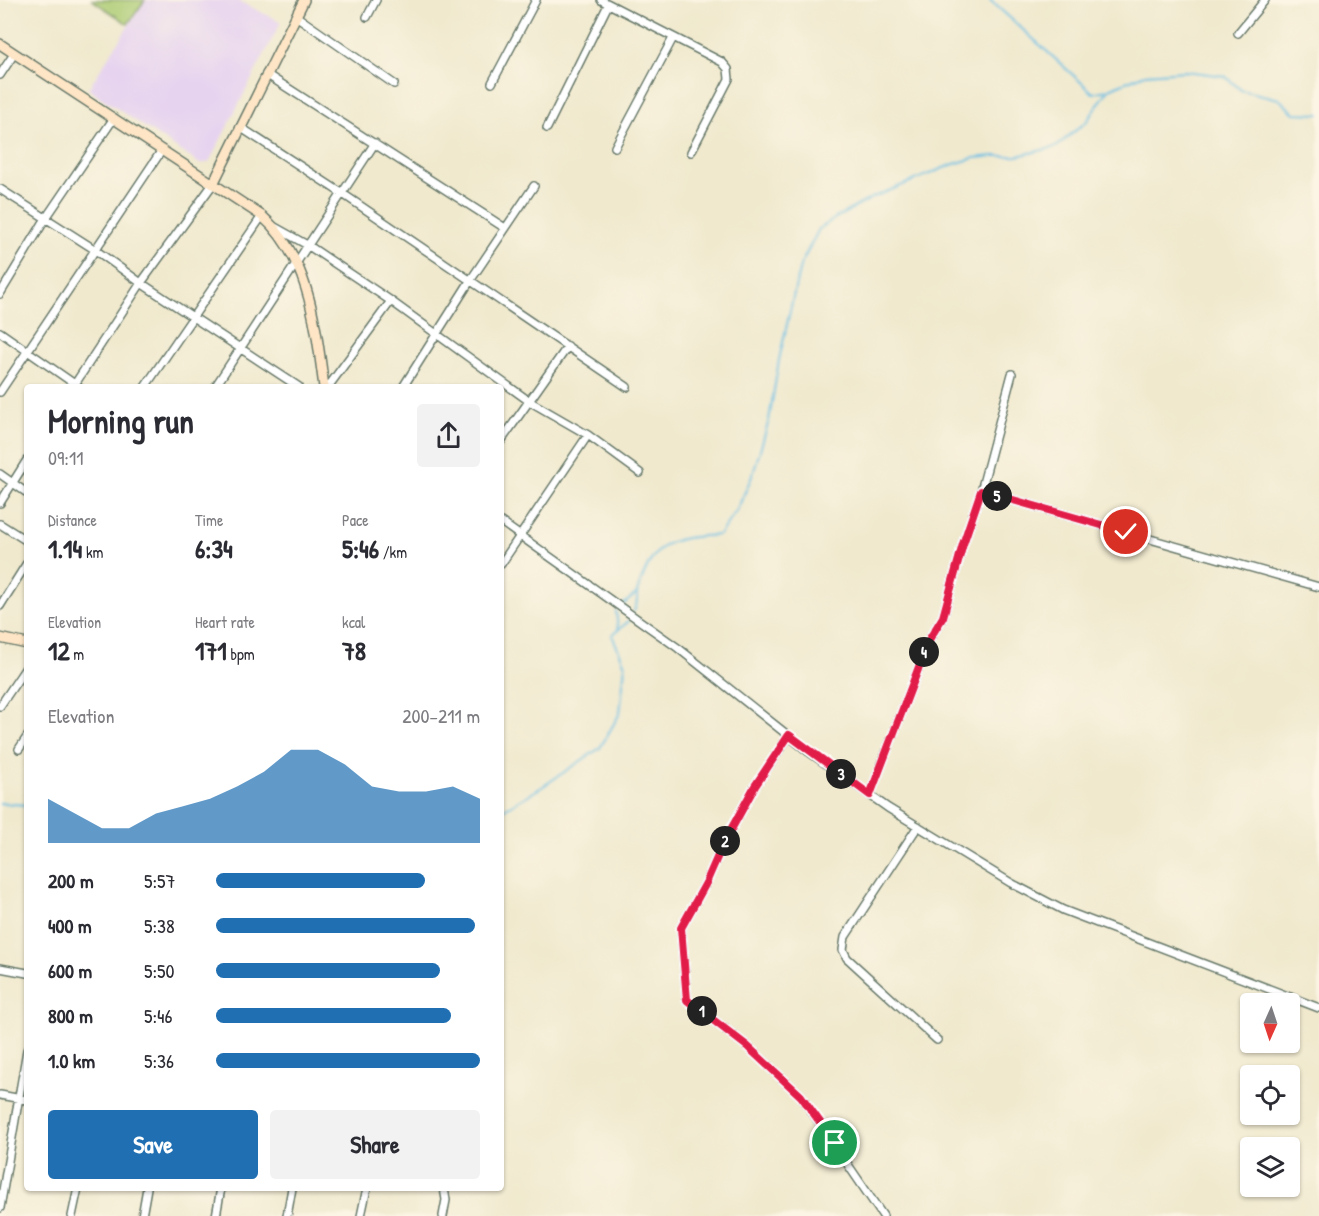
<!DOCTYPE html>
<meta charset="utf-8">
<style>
:root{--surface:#fff;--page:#f2f2f3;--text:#2b2b33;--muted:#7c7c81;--accent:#1f6fb2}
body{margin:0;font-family:"Patrick Hand",sans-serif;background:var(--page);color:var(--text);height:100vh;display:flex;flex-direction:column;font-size:22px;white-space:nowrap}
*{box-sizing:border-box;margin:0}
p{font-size:20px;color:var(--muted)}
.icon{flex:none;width:33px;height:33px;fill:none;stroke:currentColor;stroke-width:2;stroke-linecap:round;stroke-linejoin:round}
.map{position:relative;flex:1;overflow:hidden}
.details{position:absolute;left:24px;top:384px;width:480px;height:807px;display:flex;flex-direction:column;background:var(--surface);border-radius:6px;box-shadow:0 2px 4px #0004}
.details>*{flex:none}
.needle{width:39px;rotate:183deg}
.tools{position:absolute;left:1240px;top:993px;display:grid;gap:12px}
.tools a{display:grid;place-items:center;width:60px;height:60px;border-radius:6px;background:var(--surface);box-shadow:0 2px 4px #0004;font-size:30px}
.pin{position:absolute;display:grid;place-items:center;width:51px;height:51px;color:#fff;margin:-26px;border:3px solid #fff;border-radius:50%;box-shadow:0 2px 6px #0007}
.km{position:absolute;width:30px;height:30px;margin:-15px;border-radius:50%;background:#222;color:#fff;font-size:16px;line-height:30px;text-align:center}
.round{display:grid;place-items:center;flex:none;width:63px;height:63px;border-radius:6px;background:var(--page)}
.headline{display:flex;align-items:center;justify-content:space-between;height:102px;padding:0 24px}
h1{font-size:33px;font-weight:700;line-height:45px}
.stats{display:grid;grid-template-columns:repeat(3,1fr);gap:9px;height:102px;padding:6px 24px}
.stats div{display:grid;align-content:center}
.stats b{font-size:26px;font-weight:700}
.stats small{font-size:16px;font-weight:400}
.stats p{font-size:16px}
.chart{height:168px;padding:12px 24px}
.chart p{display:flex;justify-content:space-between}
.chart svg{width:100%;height:108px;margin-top:6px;fill:var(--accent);opacity:.7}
.button{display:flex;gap:12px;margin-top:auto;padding:12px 24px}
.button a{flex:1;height:69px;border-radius:6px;background:var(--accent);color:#fff;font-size:24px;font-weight:700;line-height:69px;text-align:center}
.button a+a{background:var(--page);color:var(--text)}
ul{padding:0 24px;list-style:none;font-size:20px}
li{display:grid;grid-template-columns:96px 72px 1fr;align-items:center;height:45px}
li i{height:15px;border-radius:8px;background:var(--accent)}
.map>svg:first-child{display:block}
</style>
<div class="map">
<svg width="1319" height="1216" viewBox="0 0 1319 1216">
<rect width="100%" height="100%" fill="#fcf5e5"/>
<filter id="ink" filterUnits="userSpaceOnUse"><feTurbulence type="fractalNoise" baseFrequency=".0167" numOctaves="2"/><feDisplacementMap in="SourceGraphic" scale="12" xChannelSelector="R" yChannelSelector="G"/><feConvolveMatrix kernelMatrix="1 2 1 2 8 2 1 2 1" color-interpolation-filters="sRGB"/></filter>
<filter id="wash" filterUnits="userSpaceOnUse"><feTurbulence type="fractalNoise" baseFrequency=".008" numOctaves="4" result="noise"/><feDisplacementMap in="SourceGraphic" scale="24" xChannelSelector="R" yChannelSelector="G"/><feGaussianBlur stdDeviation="1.35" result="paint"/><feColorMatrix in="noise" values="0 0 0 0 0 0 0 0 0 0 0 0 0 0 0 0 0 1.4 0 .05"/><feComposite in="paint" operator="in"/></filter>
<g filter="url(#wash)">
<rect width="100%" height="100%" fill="#f0e9ce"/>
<!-- built -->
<path fill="#e6d3f0" d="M145,0H237L281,22L209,162L200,164L88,89Z"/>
<!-- green -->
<path fill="#adcc74" stroke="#668454" stroke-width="1.5" d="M92,0H145L128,24Z"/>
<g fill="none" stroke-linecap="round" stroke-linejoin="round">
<!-- stream -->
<path stroke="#67bee4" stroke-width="2" d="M990,0L1093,93L1107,90
M624,604L637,593
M616,611L618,630
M634,611C640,599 635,598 638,589C656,539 670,538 719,535L737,510L753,474L769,420L779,360L800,266L819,229L837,217L874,197L951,165L974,158L994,156H1017L1056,147L1087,121L1109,89L1145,74L1185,71L1225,76L1241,90L1279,99L1294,113L1319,114
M0,803L27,805
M501,811L542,787L600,748L620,713L625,665L612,635L629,621"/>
</g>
</g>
<g filter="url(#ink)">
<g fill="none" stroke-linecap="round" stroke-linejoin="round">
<defs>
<path id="street" d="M601,0L722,62L728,69L729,79L691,152
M296,16L394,84
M367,17L376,0
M1238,33L1265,0
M266,74L505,228
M0,75L14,54
M492,83L536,0
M240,127L343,194L627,387
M547,128L608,5
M615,147L673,38
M0,189L94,249L141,283L299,387
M275,227L309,246L391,301L529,401L588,435L640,473
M0,294L46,218L114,118
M0,332L79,387
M73,387L141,283L213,184
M145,387L262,216
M215,387L375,143
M328,387L391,301
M403,387L470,281L534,186
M0,392L162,150
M501,441L568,346
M0,474L27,493
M981,491L1319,587
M0,503L27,460
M501,522L678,648L809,752L888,808L1011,883L1063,910L1319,1008
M0,524L27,541
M501,564L588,435
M0,606L27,563
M0,706L27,666
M789,736L755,786L723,844L706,883L681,928L687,1000L747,1046L801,1096L883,1216
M19,749L27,737
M870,795L930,638L943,617L963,544L981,491L1012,374
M918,826L845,937L843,950L847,958L937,1040
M0,968L27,973
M0,1095L27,1100
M0,1208L27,1050
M72,1216L78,1188
M142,1216L147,1188
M216,1216L221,1188
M287,1216L292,1188
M361,1216L367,1188
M443,1216L446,1200L444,1188"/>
<path id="secondary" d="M0,44L262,216C310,258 316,328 324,387
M213,184L304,0
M0,638L27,644"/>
</defs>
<!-- street casing -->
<use href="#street" stroke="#68796a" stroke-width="10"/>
<!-- secondary casing -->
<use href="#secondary" stroke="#68796a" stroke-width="12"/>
<!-- street -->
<use href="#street" stroke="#fff" stroke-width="7"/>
<!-- secondary -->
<use href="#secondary" stroke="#fde5c5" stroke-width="9"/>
</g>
</g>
<g fill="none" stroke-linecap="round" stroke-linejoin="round" filter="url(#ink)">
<defs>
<path id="route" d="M835,1143L801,1096L747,1046L687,1000L681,928L706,883L723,844L755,786L789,735L870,795L930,638L943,617L963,544L981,491L1126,532"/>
</defs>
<!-- route casing -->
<use href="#route" stroke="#fff" stroke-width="12"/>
<!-- route -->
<use href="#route" stroke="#e11d48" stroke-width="8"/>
</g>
</svg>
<div class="tools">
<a><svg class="needle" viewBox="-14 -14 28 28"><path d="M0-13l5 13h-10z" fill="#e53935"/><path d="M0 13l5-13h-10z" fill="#7c7c81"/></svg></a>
<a><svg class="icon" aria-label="locate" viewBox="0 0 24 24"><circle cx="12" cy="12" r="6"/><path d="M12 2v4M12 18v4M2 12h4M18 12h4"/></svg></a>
<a><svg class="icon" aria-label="layers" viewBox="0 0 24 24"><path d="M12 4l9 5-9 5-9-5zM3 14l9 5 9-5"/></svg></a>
</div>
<div class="pin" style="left:835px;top:1143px;background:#1e9e55"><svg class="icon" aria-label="arrive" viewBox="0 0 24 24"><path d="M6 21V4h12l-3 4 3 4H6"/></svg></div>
<div class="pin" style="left:1126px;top:532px;background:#d93025"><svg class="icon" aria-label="check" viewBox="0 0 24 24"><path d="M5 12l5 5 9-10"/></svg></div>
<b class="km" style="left:702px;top:1011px">1</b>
<b class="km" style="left:725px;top:841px">2</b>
<b class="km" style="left:841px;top:774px">3</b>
<b class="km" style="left:924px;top:652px">4</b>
<b class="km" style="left:997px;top:496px">5</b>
<section class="details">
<div class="headline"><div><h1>Morning run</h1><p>09:11</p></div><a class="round"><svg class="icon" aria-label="share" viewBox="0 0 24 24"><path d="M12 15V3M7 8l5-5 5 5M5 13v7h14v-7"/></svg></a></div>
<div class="stats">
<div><p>Distance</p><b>1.14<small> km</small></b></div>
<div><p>Time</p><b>6:34</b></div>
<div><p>Pace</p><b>5:46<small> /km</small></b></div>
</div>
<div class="stats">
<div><p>Elevation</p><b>12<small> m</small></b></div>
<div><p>Heart rate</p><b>171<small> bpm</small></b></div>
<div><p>kcal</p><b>78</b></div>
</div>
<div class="chart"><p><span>Elevation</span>200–211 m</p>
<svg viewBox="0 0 160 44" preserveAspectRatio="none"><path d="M0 44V26L10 32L20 38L30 38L40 32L50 29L60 26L70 21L80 15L90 6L100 6L110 12L120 21L130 23L140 23L150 21L160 26V44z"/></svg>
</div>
<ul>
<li><b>200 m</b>5:57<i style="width:79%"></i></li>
<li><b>400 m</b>5:38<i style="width:98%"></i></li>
<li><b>600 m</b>5:50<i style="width:85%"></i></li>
<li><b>800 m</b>5:46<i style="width:89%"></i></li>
<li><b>1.0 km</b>5:36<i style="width:100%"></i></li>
</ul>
<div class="button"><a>Save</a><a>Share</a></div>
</section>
</div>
